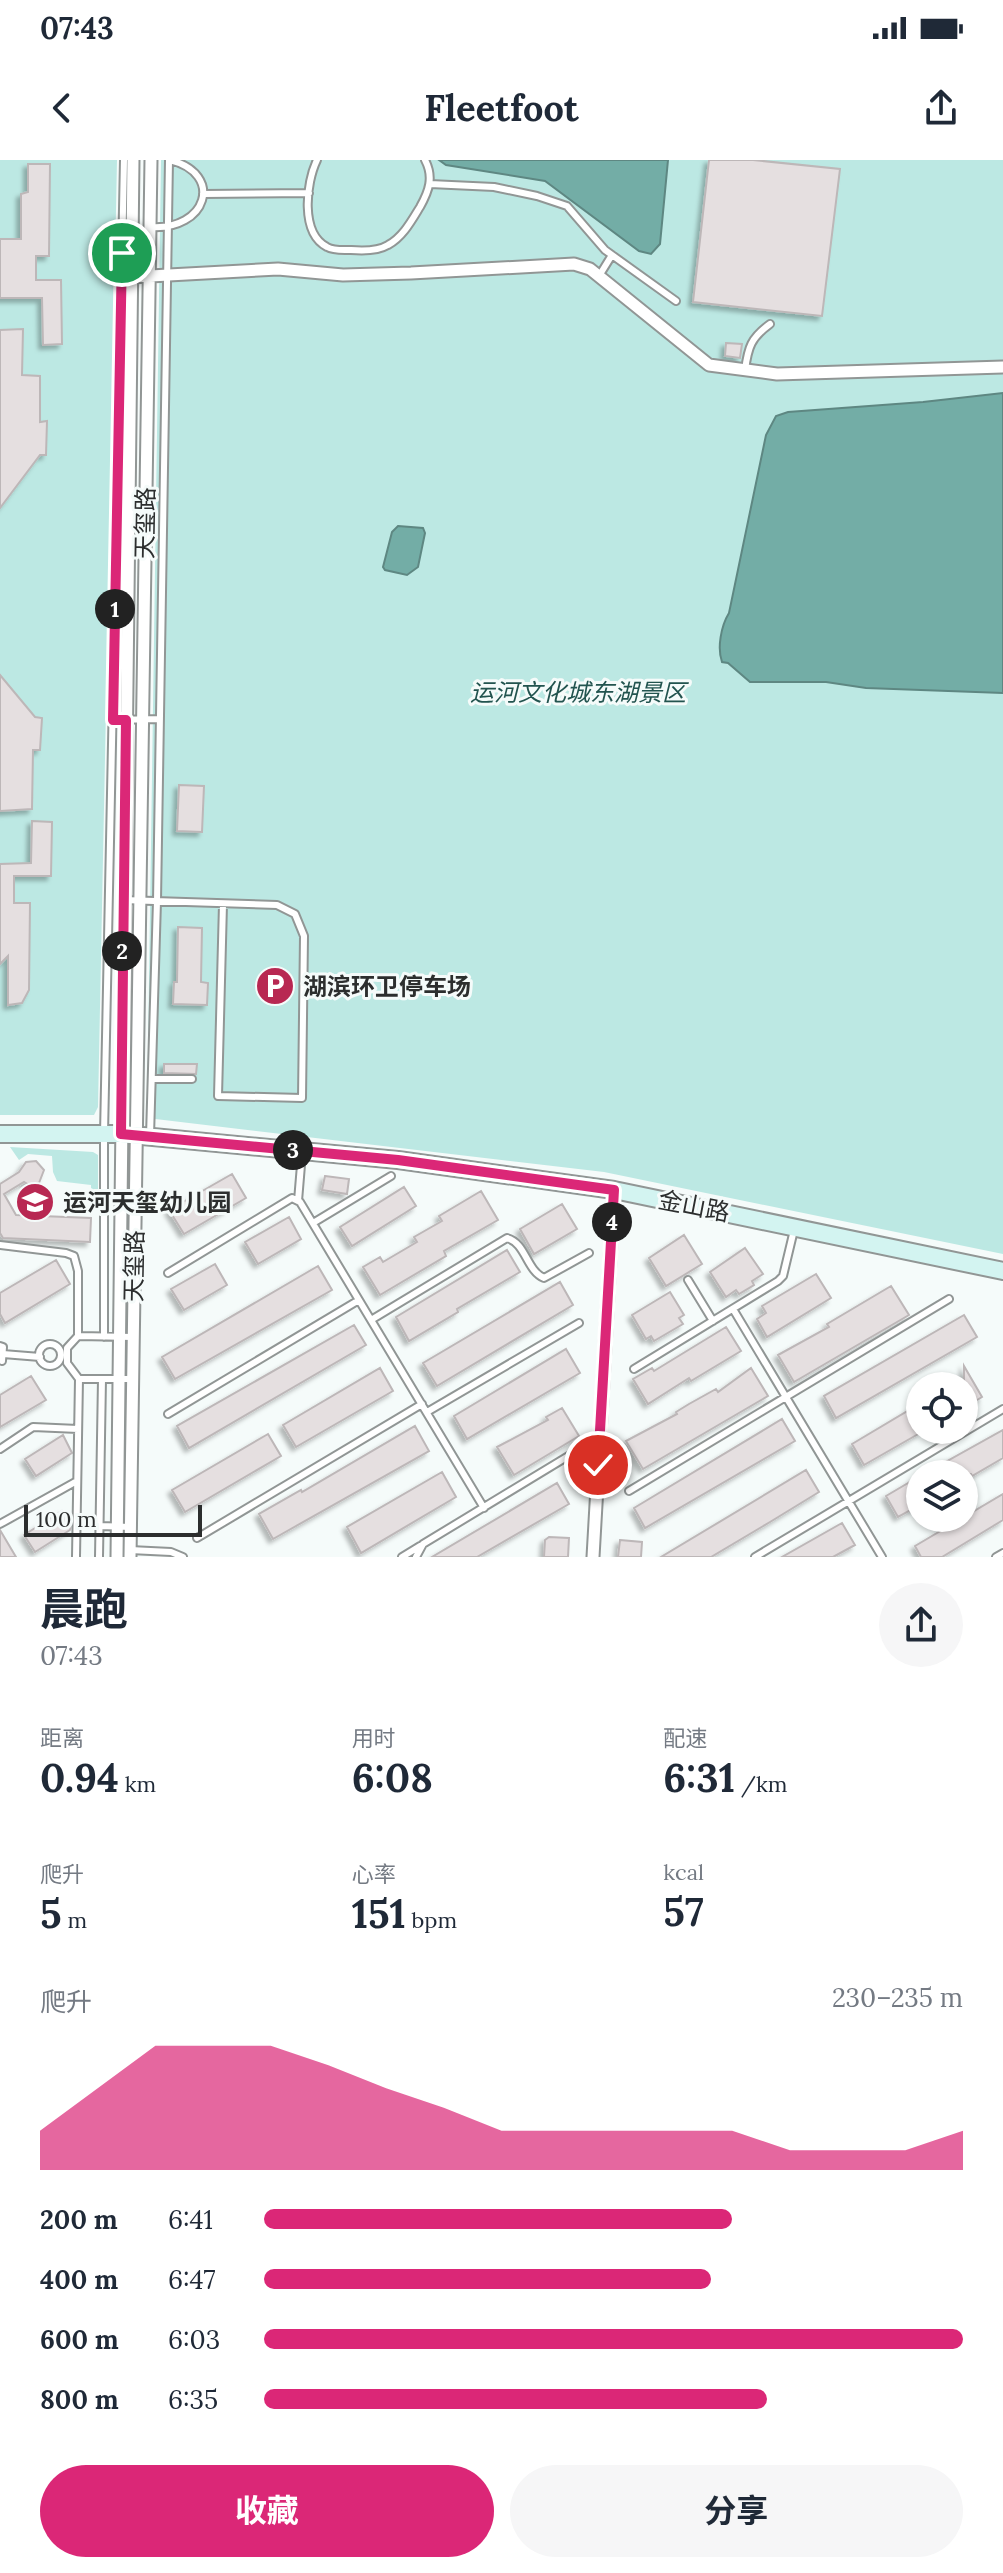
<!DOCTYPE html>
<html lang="zh">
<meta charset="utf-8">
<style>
:root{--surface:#fff;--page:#f6f6f7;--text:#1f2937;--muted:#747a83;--accent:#db2777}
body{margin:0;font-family:Lora,"Noto Sans SC",serif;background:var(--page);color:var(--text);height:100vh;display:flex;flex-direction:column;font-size:30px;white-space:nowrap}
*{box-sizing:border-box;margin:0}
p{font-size:26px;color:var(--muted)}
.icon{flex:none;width:44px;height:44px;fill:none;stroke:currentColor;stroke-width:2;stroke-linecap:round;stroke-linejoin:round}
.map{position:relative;height:1397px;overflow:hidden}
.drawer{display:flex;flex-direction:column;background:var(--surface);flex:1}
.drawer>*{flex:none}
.buttons{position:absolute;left:906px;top:1212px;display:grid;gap:16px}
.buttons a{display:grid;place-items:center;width:72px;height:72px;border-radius:50%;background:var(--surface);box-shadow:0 2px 6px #0004;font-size:40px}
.scale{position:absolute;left:24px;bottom:20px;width:178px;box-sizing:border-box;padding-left:8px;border:4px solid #2c2e2e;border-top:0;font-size:22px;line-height:28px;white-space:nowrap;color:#2c2e2e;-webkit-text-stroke:6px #f5fbfa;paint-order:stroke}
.pin{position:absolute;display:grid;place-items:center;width:68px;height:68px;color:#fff;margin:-34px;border:4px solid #fff;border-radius:50%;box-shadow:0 2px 8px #0007}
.km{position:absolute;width:40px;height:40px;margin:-20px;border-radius:50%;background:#222;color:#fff;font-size:22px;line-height:40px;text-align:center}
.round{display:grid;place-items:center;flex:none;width:84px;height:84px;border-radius:42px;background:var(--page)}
.summary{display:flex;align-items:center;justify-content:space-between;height:136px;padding:0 40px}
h1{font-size:44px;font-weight:700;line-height:60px}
.figures{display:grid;grid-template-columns:repeat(3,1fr);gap:12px;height:136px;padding:8px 40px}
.figures div{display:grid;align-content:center}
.figures b{font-size:40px;font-weight:700}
.figures small{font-size:22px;font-weight:400}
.figures p{font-size:22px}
.chart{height:224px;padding:16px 40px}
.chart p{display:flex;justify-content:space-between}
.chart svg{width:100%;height:144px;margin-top:8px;fill:var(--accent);opacity:.7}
.cta{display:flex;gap:16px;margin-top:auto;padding:16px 40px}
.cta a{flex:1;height:92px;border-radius:48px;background:var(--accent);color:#fff;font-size:32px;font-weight:700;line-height:92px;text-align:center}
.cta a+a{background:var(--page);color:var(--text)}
ul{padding:0 40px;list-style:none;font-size:26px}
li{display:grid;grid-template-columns:128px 96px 1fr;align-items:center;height:60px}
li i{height:20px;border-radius:10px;background:var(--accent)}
.status{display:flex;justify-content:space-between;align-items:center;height:56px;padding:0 40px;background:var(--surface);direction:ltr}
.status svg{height:22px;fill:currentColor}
header{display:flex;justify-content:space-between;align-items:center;height:104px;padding:0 40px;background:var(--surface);font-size:36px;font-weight:700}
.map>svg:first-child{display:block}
</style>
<div class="status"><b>07:43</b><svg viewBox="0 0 49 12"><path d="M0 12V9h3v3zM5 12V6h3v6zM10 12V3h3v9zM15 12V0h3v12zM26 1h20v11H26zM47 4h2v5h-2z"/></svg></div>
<header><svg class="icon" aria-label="back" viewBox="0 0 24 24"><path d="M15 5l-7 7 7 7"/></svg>Fleetfoot<svg class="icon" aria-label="share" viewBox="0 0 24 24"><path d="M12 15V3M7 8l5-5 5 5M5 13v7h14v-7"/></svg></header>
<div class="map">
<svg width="1003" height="1397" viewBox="0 0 1003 1397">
<defs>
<filter id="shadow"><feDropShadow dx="-4" dy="4" stdDeviation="2" flood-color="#0004"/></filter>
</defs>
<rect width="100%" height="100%" fill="#f5fbfa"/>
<!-- green -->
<path fill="#bce8e3" d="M0,0H117L98,947L94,955H0Z
M161,0H1003V1094L604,1012L147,958Z
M10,987L93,992L98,995V1048H91V1025L57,1021L53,1012L52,996L28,994L19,1000Z"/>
<!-- water -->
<path fill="#73ada6" stroke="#5e8782" stroke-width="2" d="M439,0H668L660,84L651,94L639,91L545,21L446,5Z
M1003,233V533L866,528L826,522H750L728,503L722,502C717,488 721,466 729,453L766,275L776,256L788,252L923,242Z
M398,366L423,368L425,373L418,407L407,415L385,410L383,407L392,372Z"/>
<!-- building -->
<path fill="#e5dfe0" stroke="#bdb7b8" stroke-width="2" filter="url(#shadow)" d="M709,0H753L840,9L822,156L693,142Z
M28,4H50L49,96H36V120H61L62,184L43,185L42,138H0V79H21V34L28,32Z
M23,169L22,215L40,216V262L47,261L46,295H40L0,348V170Z
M726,183L742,184L740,198L725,196Z
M0,515L35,557L42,558L40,590H33L32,649L0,651Z
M179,625L204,626L202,672L177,671Z
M32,661L52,662L51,716H14V743H30L29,830L22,843L8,845V796L0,804V704L31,703Z
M178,767L202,768L201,822L208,823L207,845L173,844L174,822H177Z
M164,904H197L196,914L164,913Z
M36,1001L44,1010L39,1023L29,1025L24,1022L4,1034L16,1055L91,1058L90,1082L3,1078L0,1073V1024L19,1012L26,1002Z
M232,1014L246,1038L184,1074L169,1050Z
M325,1016L349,1019L347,1034L322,1030Z
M404,1027L416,1046L352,1086L340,1067Z
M481,1031L498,1060L444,1091L446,1096L380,1135L363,1107L380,1097L383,1102L417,1082L414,1077L442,1061L439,1056Z
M562,1044L577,1069L534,1094L520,1069Z
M289,1057L301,1079L258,1104L245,1082Z
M684,1075L702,1104L666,1126L649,1098Z
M745,1088L763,1114L752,1121L754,1125L739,1134L736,1130L726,1137L710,1112Z
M507,1090L520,1112L457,1149L458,1152L409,1181L396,1157Z
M56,1100L70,1124L5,1163L0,1154V1133Z
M215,1104L227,1125L184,1150L171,1129Z
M318,1106L332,1130L175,1219L162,1197Z
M816,1114L831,1138L767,1177L757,1159L766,1153L762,1146Z
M560,1122L573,1145L437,1226L423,1203Z
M891,1126L909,1155L794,1222L778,1195L829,1167L827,1164Z
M670,1132L684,1155L679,1158L683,1164L654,1181L651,1176L646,1179L632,1155Z
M964,1155L977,1177L836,1258L824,1236Z
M354,1165L366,1185L189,1288L177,1266Z
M726,1167L741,1191L691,1221L689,1218L648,1244L633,1219L652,1208L654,1211Z
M566,1189L580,1213L467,1279L454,1256Z
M964,1206L982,1237L964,1248Z
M380,1208L393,1231L296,1287L283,1265Z
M751,1208L768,1236L643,1309L626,1281L677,1254L676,1252L689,1244L716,1229L718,1232Z
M31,1216L46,1240L0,1267V1235Z
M916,1246L920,1253V1273L864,1305L852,1284Z
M562,1248L579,1276L514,1315L497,1287L548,1260L546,1257Z
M782,1259L795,1281L645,1368L634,1348Z
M415,1266L429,1291L273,1379L259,1354L301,1330L302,1332Z
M1003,1270V1298L972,1316L971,1314H924Z
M268,1274L281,1296L185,1352L172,1330Z
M63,1275L72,1293L36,1316L25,1299Z
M806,1310L819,1332L770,1362L711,1397H661Z
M442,1312L456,1337L361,1393L347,1367Z
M920,1316V1345L898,1357L886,1336Z
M557,1323L569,1344L477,1397H432Z
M1003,1334V1360L942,1397H921L915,1386Z
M62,1351L71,1365L70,1370L35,1392L24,1375Z
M842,1363L855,1385L833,1397H782Z
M0,1370L16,1397H0Z
M549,1377L569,1378L568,1397H544L545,1380Z
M620,1380L642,1382L641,1397H618Z"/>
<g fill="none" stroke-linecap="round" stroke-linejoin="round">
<defs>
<path id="lane" d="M317,0C306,23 300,73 327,87C334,91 343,90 351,90C363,91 378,91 388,85C403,77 412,60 420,47C429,31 434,17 425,0
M430,24L494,27L537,36L567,46L605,90L676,141
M203,34L309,33
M150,67C207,71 225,14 170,0
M599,116L612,95
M745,210C748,187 751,178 770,164
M113,560L160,559
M123,740L277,745L295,754L304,776L302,938L218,936L223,744
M152,919H192
M150,976L157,741L169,0
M298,1041L302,993
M313,1063L391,1016
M0,1085L66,1093L74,1096L78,1111V1176L67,1188V1203L79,1219L76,1397
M168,1113L292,1038L300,1042L484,1348
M688,1120L713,1161
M733,1149L882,1397
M371,1160L507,1078C526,1083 526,1110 544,1118L589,1093
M78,1176L133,1177
M104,1177V974L124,0
M39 1195a11 11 0 1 1 22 0a11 11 0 1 1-22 0Z
M0,1186L3,1187L2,1201L0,1200
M3,1194L40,1197
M634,1209L778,1121L783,1116L794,1070
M79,1219H132
M427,1252L579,1163
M168,1254L359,1140
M0,1289L33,1267L78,1269
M629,1331L949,1139
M0,1364L77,1321
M100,1366L131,1367
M197,1378L422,1244
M130,1390L171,1392L183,1397
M99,1397L102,1219
M402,1397L420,1386
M416,1397L423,1384L575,1292
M755,1397L1003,1249
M996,1397L1003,1393"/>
<path id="street" d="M132,117L278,109L343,115L411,113L574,104L590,109L709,205L777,214L1003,207
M117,1397L133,0
M130,1397L151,0
M593,1397L614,1030"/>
<path id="secondary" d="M0,974H121L398,1000L614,1030L1003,1111"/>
</defs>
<!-- lane casing -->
<use href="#lane" stroke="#919695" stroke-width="10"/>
<!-- street casing -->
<use href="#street" stroke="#919695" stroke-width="15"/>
<!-- secondary casing -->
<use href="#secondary" stroke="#919695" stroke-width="20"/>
<!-- lane -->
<use href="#lane" stroke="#fff" stroke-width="6"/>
<!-- street -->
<use href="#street" stroke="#fff" stroke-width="11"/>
<!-- secondary -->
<use href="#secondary" stroke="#d3f4f1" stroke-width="16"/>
</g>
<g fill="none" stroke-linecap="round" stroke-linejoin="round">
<defs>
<path id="route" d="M122,93L113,560H126L121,974L398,1000L614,1030L598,1305"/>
</defs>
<!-- route casing -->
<use href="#route" stroke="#fff" stroke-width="16"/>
<!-- route -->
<use href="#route" stroke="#db2777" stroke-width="10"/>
</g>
<!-- icons -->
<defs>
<symbol id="parking-disc" viewBox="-11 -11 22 22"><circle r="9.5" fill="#b82852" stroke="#f5fbfa"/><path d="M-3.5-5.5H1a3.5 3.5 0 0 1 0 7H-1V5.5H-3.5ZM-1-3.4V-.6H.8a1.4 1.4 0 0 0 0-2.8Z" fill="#fff"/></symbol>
<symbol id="school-disc" viewBox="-11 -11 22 22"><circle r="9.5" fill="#b82852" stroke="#f5fbfa"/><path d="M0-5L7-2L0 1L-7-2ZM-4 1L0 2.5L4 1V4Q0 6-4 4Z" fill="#fff"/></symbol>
</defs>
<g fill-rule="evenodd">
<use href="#parking-disc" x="253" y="804" width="44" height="44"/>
<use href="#school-disc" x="13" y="1020" width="44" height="44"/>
</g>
<g text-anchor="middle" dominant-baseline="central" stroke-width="6" stroke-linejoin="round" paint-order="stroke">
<!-- street labels -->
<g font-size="24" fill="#2c2e2e" stroke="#f5fbfa">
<text transform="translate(145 363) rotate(-89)">天玺路</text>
<text transform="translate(694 1046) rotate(11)">金山路</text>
<text transform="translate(134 1106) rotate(-89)">天玺路</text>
</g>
<!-- park labels -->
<g font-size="24" font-style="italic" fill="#22544f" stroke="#f5fbfa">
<text x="578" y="532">运河文化城东湖景区</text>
</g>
<!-- poi labels -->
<g font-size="24" font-weight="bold" fill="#2c2e2e" stroke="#f5fbfa" text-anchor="start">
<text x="303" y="826">湖滨环卫停车场</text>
<text x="63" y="1042">运河天玺幼儿园</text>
</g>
</g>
</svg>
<div class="buttons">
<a><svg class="icon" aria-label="locate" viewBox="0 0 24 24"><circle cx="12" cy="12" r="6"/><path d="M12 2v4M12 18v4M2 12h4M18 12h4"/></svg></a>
<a><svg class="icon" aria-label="layers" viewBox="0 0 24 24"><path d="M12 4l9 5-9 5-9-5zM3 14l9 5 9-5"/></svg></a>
</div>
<div class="scale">100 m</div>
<div class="pin" style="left:122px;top:93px;background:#1e9e55"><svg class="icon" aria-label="arrive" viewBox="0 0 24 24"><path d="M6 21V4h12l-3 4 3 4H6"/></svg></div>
<div class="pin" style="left:598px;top:1305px;background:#d93025"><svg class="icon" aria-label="check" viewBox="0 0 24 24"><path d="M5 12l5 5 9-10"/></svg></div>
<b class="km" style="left:115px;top:449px">1</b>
<b class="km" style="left:122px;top:791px">2</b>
<b class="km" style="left:293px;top:990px">3</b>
<b class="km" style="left:612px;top:1062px">4</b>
</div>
<section class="drawer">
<div class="summary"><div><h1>晨跑</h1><p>07:43</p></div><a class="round"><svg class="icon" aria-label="share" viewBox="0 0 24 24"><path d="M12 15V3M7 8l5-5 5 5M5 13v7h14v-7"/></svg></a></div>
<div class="figures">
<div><p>距离</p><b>0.94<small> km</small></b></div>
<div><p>用时</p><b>6:08</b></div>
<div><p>配速</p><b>6:31<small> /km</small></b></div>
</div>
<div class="figures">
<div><p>爬升</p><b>5<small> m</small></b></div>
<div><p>心率</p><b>151<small> bpm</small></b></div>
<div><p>kcal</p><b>57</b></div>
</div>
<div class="chart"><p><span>爬升</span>230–235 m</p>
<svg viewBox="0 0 160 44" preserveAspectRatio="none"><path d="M0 44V32L10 19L20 6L30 6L40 6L50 12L60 19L70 25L80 32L90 32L100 32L110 32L120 32L130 38L140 38L150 38L160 32V44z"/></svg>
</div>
<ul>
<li><b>200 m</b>6:41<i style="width:67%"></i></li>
<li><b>400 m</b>6:47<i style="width:64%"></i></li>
<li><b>600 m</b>6:03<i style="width:100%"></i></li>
<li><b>800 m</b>6:35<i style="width:72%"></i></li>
</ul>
<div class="cta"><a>收藏</a><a>分享</a></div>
</section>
